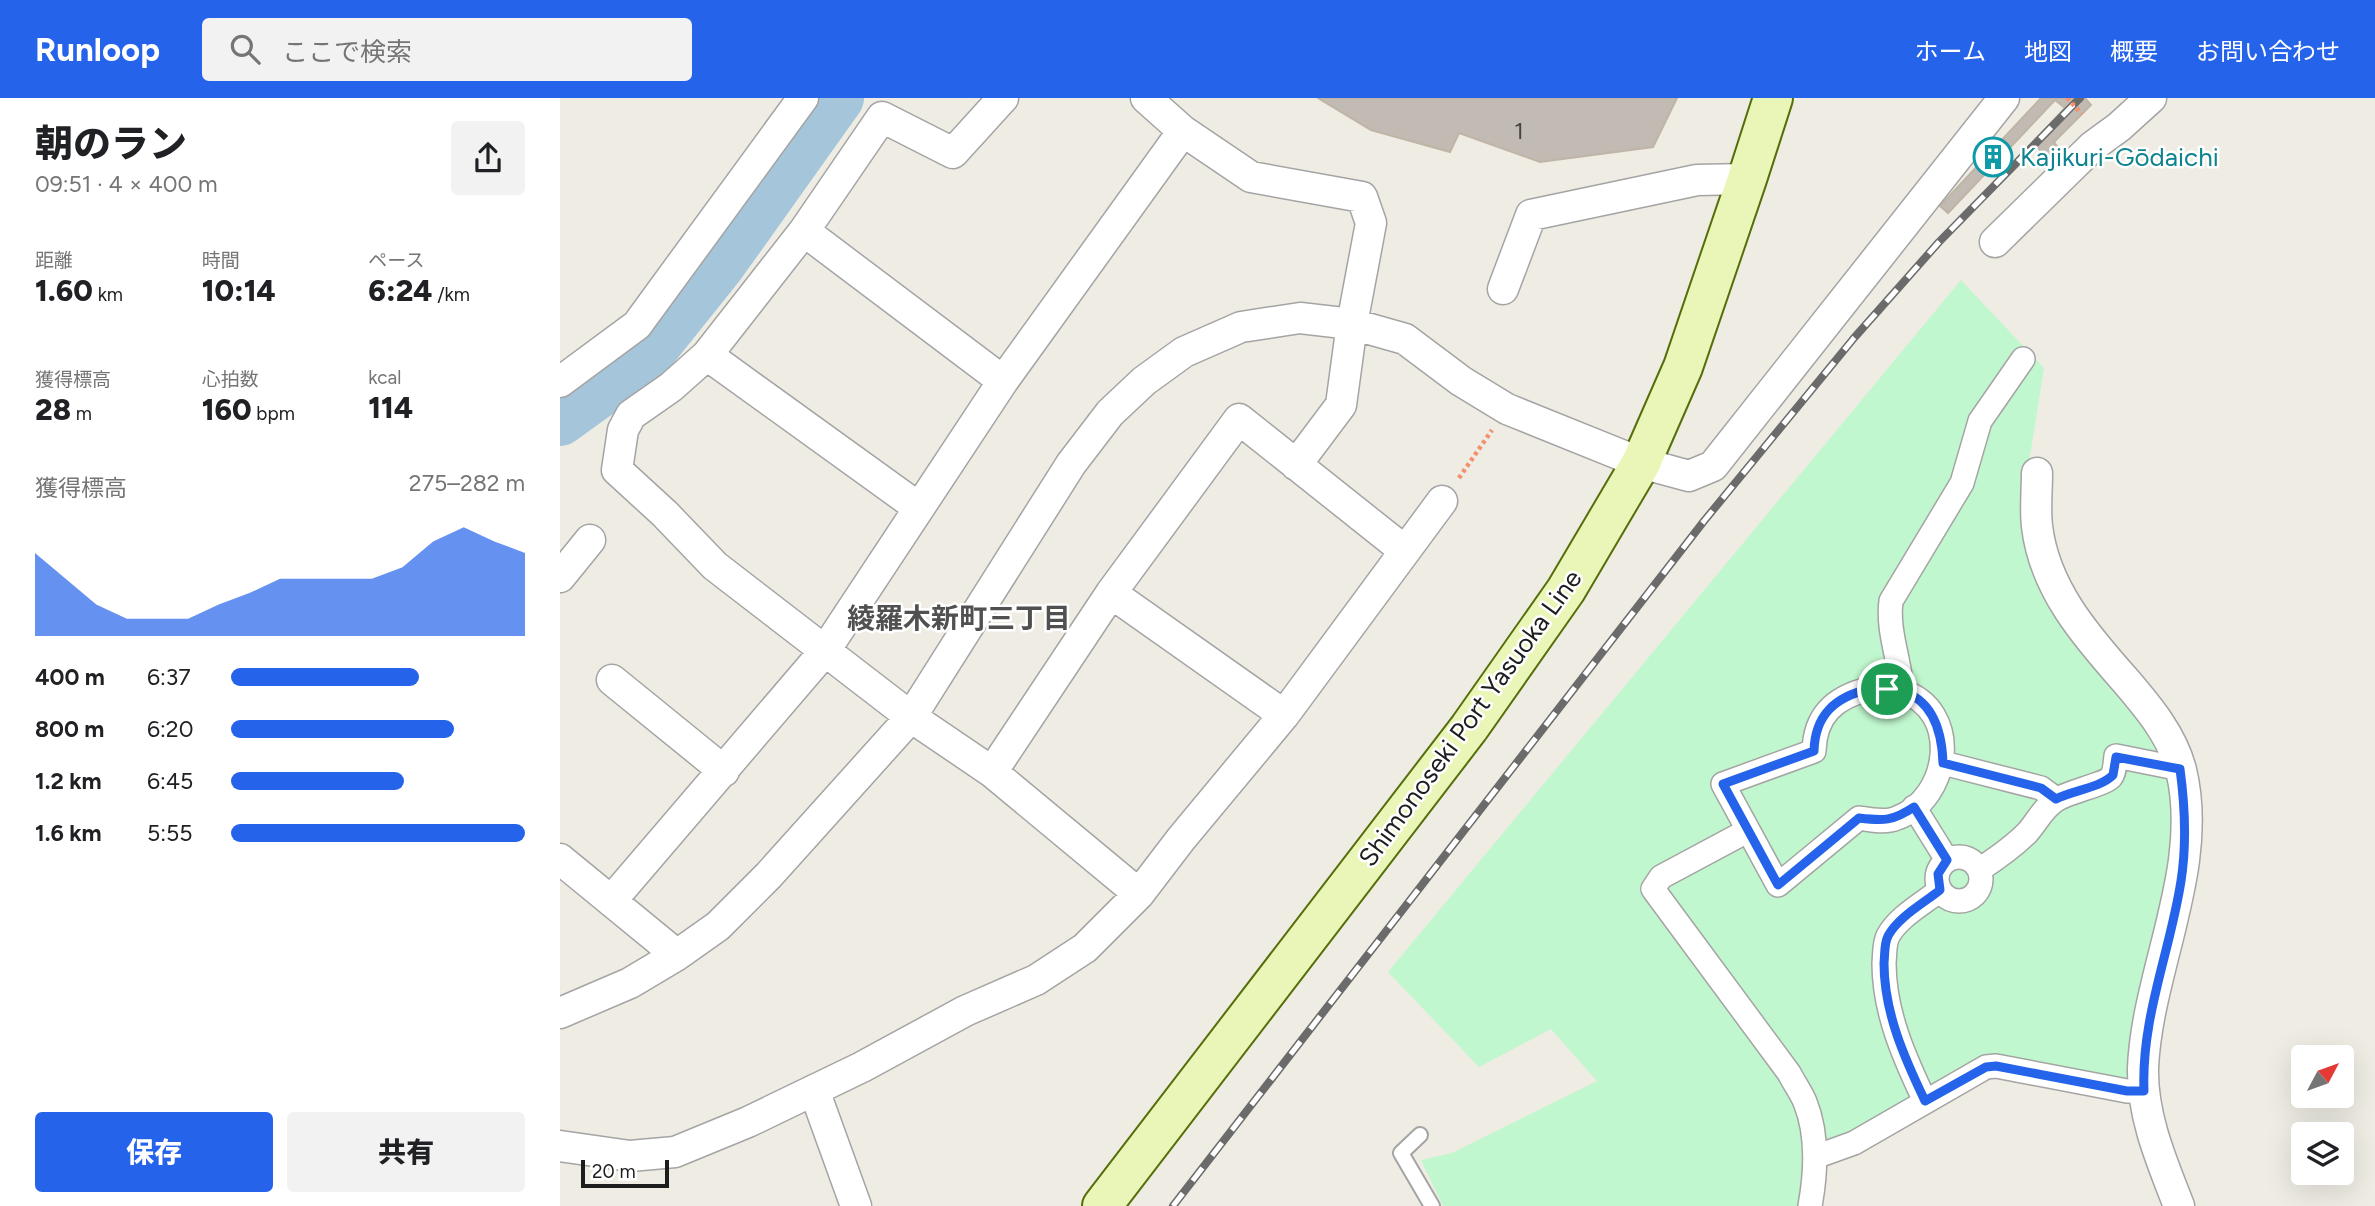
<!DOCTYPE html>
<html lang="ja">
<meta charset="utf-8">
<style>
:root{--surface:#fff;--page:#f2f2f2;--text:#202124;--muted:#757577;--accent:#2563eb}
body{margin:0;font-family:Figtree,"Noto Sans JP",sans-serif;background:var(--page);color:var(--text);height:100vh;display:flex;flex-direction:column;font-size:26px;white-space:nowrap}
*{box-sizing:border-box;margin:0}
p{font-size:23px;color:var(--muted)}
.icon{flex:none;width:38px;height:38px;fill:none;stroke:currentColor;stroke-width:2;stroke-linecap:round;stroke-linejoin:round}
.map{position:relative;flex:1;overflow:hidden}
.details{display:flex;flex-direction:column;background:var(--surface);width:560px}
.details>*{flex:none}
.needle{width:46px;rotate:49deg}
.tools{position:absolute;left:1731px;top:947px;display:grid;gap:14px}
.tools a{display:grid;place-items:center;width:63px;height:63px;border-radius:7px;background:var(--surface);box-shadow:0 7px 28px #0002;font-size:35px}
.scale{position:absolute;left:21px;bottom:18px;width:88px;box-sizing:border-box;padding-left:7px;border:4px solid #1d1d1d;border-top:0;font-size:19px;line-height:24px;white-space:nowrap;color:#1d1d1d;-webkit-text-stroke:5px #fff;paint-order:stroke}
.pin{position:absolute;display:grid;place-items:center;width:60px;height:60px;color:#fff;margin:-30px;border:4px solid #fff;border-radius:50%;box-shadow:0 2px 7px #0007}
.round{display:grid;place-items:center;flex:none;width:74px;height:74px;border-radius:7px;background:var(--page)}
.summary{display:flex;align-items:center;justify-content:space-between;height:119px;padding:0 35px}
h1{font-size:38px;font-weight:800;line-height:52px}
.stats{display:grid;grid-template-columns:repeat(3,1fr);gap:10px;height:119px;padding:7px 35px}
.stats div{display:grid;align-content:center}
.stats b{font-size:30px;font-weight:800}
.stats small{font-size:19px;font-weight:400}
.stats p{font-size:19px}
.chart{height:196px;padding:14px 35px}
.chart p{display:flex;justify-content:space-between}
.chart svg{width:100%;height:126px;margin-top:7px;fill:var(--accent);opacity:.7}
.cta{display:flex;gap:14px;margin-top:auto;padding:14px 35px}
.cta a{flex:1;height:80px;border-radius:7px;background:var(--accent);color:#fff;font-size:28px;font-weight:800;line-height:80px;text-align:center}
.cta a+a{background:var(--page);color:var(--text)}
ul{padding:0 35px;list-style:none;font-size:23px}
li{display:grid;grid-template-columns:112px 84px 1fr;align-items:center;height:52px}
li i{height:18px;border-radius:9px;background:var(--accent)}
header{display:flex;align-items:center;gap:42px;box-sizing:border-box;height:98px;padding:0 35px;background:var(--accent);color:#fff}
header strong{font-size:33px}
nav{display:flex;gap:38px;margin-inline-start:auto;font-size:24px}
.search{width:490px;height:63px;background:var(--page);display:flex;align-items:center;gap:18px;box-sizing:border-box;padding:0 24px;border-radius:7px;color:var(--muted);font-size:26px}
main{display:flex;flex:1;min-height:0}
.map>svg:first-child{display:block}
</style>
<header>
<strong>Runloop</strong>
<div class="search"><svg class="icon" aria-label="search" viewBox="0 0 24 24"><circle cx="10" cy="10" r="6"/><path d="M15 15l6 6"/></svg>ここで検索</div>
<nav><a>ホーム</a><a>地図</a><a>概要</a><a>お問い合わせ</a></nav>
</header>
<main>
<section class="details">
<div class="summary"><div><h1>朝のラン</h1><p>09:51 · 4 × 400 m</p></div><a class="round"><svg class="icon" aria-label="share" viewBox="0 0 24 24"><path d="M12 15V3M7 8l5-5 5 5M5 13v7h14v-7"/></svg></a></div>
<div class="stats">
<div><p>距離</p><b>1.60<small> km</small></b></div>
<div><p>時間</p><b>10:14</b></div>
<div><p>ペース</p><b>6:24<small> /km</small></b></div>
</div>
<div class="stats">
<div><p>獲得標高</p><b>28<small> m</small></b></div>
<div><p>心拍数</p><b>160<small> bpm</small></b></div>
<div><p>kcal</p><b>114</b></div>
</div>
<div class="chart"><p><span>獲得標高</span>275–282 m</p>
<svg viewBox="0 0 160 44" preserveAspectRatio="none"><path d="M0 44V15L10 24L20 33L30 38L40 38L50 38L60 33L70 29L80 24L90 24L100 24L110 24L120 20L130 11L140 6L150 11L160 15V44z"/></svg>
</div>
<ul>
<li><b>400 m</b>6:37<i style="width:64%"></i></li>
<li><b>800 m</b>6:20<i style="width:76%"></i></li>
<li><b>1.2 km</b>6:45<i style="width:59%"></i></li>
<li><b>1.6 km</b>5:55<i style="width:100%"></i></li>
</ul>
<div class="cta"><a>保存</a><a>共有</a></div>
</section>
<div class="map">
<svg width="1815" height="1108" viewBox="0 0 1815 1108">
<rect width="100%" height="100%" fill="#eeece3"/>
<!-- park -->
<path fill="#c1f7ce" d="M1401,182L1484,270L1469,364V417L1599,638L1618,731L1577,999L1427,974L1267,1065L1260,1108H883L861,1062L892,1055L1037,983L991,931L919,969L828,874Z"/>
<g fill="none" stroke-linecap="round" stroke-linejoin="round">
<!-- river -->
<path stroke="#a5c6da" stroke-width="52" d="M0,322L82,263L159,167L278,0"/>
</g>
<!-- building -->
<path fill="#c2bbb3" stroke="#bfb5a6" stroke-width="2" d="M758,0H1117L1093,49L980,64L899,35L890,54L811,32Z
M1481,0H1525L1531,7L1494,44L1501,54L1491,64L1473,44L1505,10L1495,2L1388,115L1380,108Z"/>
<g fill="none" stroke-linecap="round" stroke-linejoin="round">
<defs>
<path id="service" d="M860,1037L841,1055L872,1108"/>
<path id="pedestrian" d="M1309,591C1319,591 1331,590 1341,593C1402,611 1391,700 1337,720C1326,725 1311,722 1299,720L1218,787L1163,686L1254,653C1255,617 1275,599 1309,591Z
M1342,593C1340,562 1327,533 1331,503L1402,385L1420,323L1463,261
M1383,665L1481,690L1496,701
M1354,709L1387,762
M1187,733L1101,779L1093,791L1229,975C1234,985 1241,994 1245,1004C1258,1036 1256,1075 1250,1108
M1377 781a22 22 0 1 1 44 0a22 22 0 1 1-44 0Z
M1419,772C1436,761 1453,749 1467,735C1477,724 1483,710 1496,702C1508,694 1546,686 1551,679C1555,674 1555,665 1556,658L1621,671
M1365,1003C1344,959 1324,914 1324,865C1325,856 1324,846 1328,838C1338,819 1364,805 1380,792
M1255,1059L1294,1045L1426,969L1436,968L1567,993H1584"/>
<path id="minor" d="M443,0L393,55L322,19L244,133L147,257L111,289L71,317L63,332L57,372L105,416L155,468L351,619L432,674L579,796
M586,0L623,33L691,79L802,99L811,125L792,226L781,307L736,367
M244,133L443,283
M1435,144L1533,48L1559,29L1591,0
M943,191L971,117L1137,82L1187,81
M147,257L359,410
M0,284L77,227L243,0
M1477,375C1477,392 1475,411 1477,428C1484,490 1526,538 1565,582C1588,609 1612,637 1621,672C1645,770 1587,873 1583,970C1582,1019 1602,1064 1619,1108
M0,479L30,442
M551,495L724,617
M52,582L164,673
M432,674L551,495L679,321L845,453
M0,761L117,857
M51,803L264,554L443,283L623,33
M0,915L70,885L117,857L158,828L209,777L351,619L511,366L550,315L584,283L624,254L681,229L740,220L792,226L845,241L901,283L947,311L1081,365L1129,378L1153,368L1444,0
M254,992L296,1108
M0,1048L70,1058L115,1054L188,1024L302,969L405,913L476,882L525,850L579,796L621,741L724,617L882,403"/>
<path id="secondary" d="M542,1108L909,630L1006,492L1081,365L1123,269L1187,81L1213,0"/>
</defs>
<!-- service casing -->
<use href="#service" stroke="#a4a4a4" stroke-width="18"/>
<!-- pedestrian casing -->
<use href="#pedestrian" stroke="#a4a4a4" stroke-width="26"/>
<!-- minor casing -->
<use href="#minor" stroke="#a4a4a4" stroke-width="33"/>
<!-- secondary casing -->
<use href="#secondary" stroke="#546f09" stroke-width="42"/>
<!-- path -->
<path stroke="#f4906e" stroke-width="4.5" stroke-dasharray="3.5 3.5" stroke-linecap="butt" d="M899,380L932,332"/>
<!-- service -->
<use href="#service" stroke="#fff" stroke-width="14"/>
<!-- pedestrian -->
<use href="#pedestrian" stroke="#fff" stroke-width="23"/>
<!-- minor -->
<use href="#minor" stroke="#fff" stroke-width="30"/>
<!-- secondary -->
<use href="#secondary" stroke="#eaf6b8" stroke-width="38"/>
<defs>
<path id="rail" d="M613,1108L1144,423L1294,240L1379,144L1520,0"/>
</defs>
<!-- rail casing -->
<use href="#rail" stroke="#6b6b6b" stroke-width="8"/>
<!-- rail -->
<use href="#rail" stroke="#fff" stroke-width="5" stroke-dasharray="16" stroke-linecap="butt"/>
<!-- path-bridge -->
<path stroke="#f4906e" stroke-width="4.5" stroke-dasharray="3.5 3.5" stroke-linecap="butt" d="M1507,0L1522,16"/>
</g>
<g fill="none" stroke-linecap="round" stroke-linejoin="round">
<defs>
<path id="route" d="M1309,591C1319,591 1332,589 1342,593C1374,603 1382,635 1383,665L1481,690L1496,701C1514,692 1540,690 1553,677L1556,659L1620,671C1625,708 1627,745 1621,783C1610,854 1581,920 1584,993H1567L1436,968L1426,969L1365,1003C1344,959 1324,914 1324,865C1325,856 1324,846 1328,838C1338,819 1364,805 1380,792L1378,776L1387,762L1354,709C1333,723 1324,723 1299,720L1218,787L1163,686L1254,653C1255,617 1275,599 1309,591Z"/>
</defs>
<!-- route casing -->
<use href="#route" stroke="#fff" stroke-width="14"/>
<!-- route -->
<use href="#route" stroke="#2563eb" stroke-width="9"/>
</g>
<!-- icons -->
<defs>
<symbol id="building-ring" viewBox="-11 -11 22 22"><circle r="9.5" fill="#fff" stroke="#0f9aa8" stroke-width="1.5"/><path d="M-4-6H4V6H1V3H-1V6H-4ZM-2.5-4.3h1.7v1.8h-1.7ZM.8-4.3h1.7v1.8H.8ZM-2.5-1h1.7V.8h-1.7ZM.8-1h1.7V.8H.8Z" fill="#0f9aa8"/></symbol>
</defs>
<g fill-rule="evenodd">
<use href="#building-ring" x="1411" y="37" width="44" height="44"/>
</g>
<g text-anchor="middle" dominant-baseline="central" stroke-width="5" stroke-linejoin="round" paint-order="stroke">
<!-- number labels -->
<g font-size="23" fill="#464442">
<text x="959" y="33">1</text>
</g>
<!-- culture labels -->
<g font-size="26" fill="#0d838f" stroke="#fff" text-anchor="start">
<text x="1460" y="59">Kajikuri-Gōdaichi</text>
</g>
<!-- street labels -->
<g font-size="26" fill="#1d1d1d" stroke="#fff">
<text transform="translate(910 620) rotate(-54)">Shimonoseki Port Yasuoka Line</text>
</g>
<!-- neighbourhood labels -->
<g font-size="28" font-weight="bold" fill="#505050" stroke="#fff">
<text x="399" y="520">綾羅木新町三丁目</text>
</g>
</g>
</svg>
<div class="tools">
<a><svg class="needle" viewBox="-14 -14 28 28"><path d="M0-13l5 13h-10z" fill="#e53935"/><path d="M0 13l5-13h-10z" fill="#757577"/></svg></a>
<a><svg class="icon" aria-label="layers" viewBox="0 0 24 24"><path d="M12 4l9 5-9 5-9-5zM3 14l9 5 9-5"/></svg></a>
</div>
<div class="scale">20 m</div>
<div class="pin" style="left:1327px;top:591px;background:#1e9e55"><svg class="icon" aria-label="arrive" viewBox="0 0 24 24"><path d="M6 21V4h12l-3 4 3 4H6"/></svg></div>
</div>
</main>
